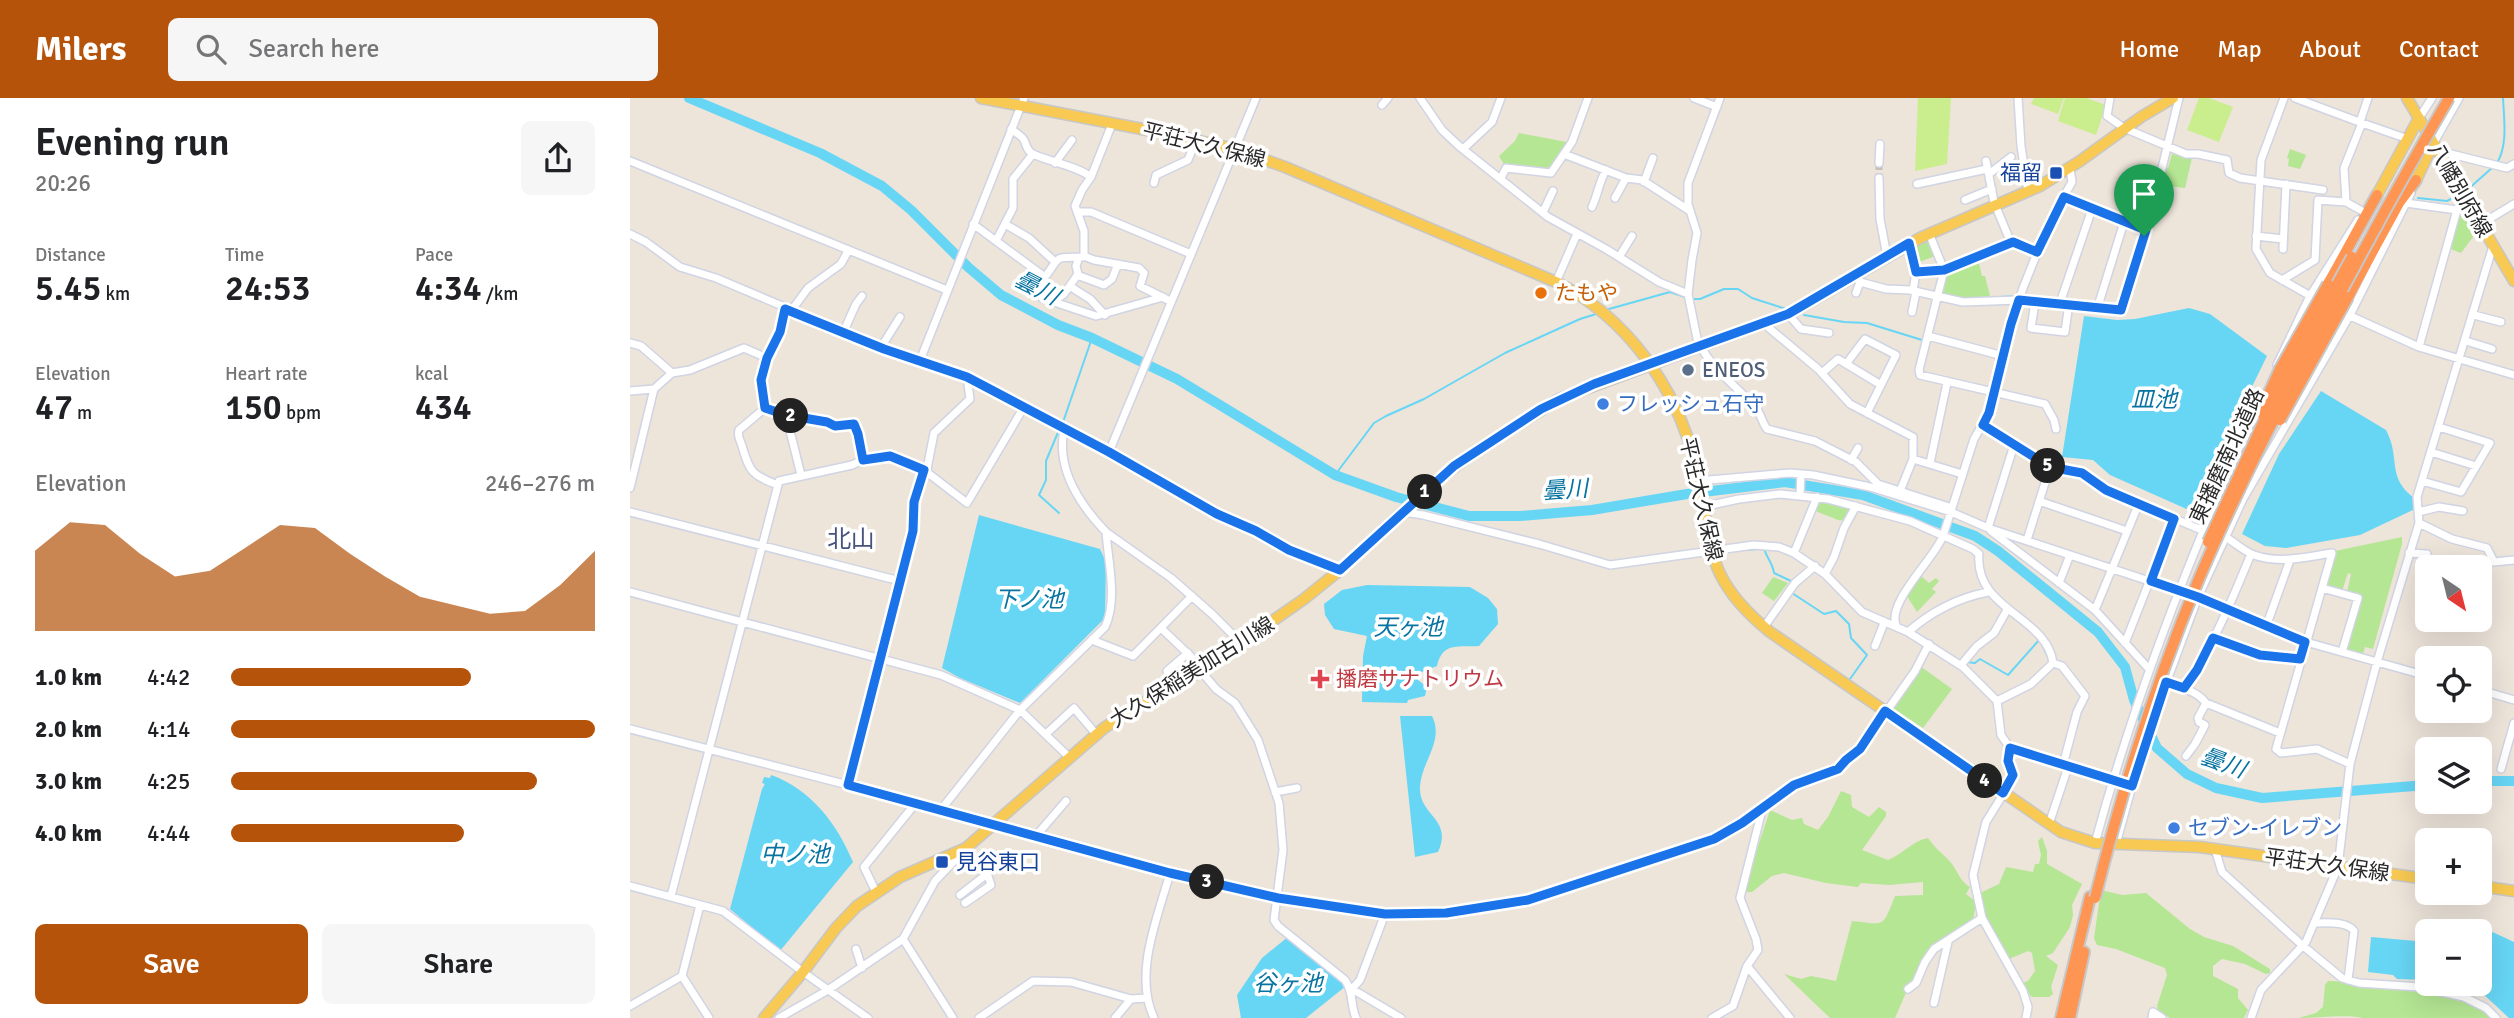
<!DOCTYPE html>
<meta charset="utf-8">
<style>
:root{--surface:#fff;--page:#f6f6f6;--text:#202124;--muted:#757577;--accent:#b45309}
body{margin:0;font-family:Signika,"Noto Sans JP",sans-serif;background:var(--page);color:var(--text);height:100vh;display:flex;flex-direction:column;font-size:26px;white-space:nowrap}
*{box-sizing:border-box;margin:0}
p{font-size:23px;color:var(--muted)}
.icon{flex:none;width:38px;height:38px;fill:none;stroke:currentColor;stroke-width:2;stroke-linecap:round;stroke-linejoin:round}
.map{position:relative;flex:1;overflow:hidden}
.panel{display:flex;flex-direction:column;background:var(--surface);width:630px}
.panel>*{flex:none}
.needle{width:46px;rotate:145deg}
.buttons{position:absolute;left:1785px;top:457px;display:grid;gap:14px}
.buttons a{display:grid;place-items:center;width:77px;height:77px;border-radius:10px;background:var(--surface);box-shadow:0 7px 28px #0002;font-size:35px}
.pin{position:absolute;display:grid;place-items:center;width:60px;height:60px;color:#fff;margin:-72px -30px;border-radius:50% 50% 50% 0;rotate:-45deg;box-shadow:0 0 7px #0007}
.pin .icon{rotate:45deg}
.km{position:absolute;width:35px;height:35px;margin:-18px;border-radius:50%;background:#222;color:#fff;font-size:19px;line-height:35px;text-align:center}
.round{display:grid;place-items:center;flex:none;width:74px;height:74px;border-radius:10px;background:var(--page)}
.overview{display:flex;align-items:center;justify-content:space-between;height:119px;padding:0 35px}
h1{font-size:38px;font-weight:600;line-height:52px}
.stats{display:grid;grid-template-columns:repeat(3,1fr);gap:10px;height:119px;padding:7px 35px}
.stats div{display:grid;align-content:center}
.stats b{font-size:35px;font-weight:600}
.stats small{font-size:19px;font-weight:400}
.stats p{font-size:19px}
.chart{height:196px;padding:14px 35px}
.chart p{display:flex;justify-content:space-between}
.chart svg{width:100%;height:126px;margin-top:7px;fill:var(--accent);opacity:.7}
.button{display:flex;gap:14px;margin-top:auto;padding:14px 35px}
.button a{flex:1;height:80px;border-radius:10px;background:var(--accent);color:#fff;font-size:28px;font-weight:600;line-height:80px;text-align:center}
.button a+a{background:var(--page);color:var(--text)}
ul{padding:0 35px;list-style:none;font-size:23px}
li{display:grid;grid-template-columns:112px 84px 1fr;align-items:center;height:52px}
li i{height:18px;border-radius:9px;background:var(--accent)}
header{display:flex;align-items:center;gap:42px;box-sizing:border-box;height:98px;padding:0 35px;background:var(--accent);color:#fff}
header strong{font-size:33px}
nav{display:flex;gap:38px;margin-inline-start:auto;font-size:24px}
.search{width:490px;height:63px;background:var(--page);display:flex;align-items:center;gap:18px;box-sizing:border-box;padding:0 24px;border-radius:10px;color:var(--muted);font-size:26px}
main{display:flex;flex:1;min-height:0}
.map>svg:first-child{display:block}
</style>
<header>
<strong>Milers</strong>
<div class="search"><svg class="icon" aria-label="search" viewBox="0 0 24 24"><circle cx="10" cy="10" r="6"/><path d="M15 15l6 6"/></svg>Search here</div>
<nav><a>Home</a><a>Map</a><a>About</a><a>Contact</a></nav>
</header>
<main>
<section class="panel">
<div class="overview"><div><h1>Evening run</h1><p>20:26</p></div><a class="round"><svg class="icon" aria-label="share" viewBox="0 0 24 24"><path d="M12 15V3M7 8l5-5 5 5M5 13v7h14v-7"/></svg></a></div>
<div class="stats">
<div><p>Distance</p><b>5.45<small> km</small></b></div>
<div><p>Time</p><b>24:53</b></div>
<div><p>Pace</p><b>4:34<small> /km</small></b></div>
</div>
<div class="stats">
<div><p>Elevation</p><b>47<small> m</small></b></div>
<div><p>Heart rate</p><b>150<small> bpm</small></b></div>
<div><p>kcal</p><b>434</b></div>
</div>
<div class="chart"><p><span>Elevation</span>246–276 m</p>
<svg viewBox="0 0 160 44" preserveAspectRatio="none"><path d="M0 44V16L10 6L20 7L30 17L40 25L50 23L60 15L70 7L80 8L90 17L100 25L110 32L120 35L130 38L140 37L150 28L160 16V44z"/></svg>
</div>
<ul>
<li><b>1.0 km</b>4:42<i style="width:66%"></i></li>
<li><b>2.0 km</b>4:14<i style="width:100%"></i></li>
<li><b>3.0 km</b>4:25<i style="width:84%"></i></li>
<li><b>4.0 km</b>4:44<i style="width:64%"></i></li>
</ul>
<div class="button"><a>Save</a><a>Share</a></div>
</section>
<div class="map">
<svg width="1884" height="920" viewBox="0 0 1884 920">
<rect width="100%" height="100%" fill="#ede4da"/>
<!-- green -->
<path fill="#b4e693" d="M889,35L937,44L938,48C914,81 913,72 875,68L869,58L885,43Z
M1660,51L1676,57L1670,71L1658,68L1659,61L1657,60Z
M1542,56L1562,60L1555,90L1530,87L1534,69L1538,70Z
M1832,108H1835L1849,131L1831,155L1818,150Z
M1297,143L1300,145L1305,158L1287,165L1282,150Z
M1348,161L1352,178H1355L1360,198L1333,201L1311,196L1318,173Z
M1187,402L1223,408L1216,423L1208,422L1183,412Z
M1772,439V446L1743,551L1735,549L1733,556L1719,552L1717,549L1732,498L1717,494L1721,476L1718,475L1712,493L1697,489L1695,486L1705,453Z
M1290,477L1299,485L1306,480L1309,483L1302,491L1306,494L1287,514L1277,498Z
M1143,479L1158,485L1144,503L1132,495Z
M1290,568L1322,591L1293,630L1261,609Z
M1211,693L1221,697L1222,709L1239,719L1249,709L1256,714V718L1232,752L1258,762C1273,756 1282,743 1298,740C1305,751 1314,756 1322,766C1329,776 1330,783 1340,789L1336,796L1346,804L1343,823L1295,856L1288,875L1278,890L1265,920H1200L1154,876L1171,881L1181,878L1206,883L1222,823C1254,826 1252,832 1265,798L1293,797V784L1259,787L1231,785L1228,789L1196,785L1154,775L1142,778L1122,794H1117L1114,791L1140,712L1162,722L1172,720L1174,726L1188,732L1198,719Z
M1412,739L1417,753V766L1452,786L1442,807L1443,817L1440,829L1423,855L1416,858L1428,867L1421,889L1423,896L1419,899H1402L1396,893L1393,885L1398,883L1405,873L1402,855L1398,853L1379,861L1356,824L1350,795L1369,786L1376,769L1403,774L1405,766H1409L1411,757L1408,743Z
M1471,792L1492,797L1516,795L1560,831L1574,839L1603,848L1640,871V875L1636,876L1615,866L1592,861L1583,868V878L1608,891V900L1618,912L1614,920H1540L1528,912L1527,908L1537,877L1535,870L1486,851L1467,847L1464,840Z
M1698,883C1712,882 1728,888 1741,890C1783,895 1827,890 1861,920H1732C1723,916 1683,920 1669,920L1686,915L1693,909L1695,887Z"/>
<!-- pitch -->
<path fill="#caee8e" d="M1288,0H1321L1317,66L1285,73Z
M1404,0H1434L1428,16L1401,6Z
M1435,0H1456L1476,7L1466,37L1428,23Z
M1569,0H1579L1603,9L1589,44L1557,32Z"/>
<!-- water -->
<path fill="#67d6f5" d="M1559,210L1580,216L1637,258L1561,413L1480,377L1463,362L1432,359L1454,218L1487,222L1505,221Z
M1691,293L1756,332C1771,360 1756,379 1784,400L1785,411L1730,437L1656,450L1635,448L1612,436L1649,356Z
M349,417L470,451L476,464L475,520L390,605L330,580L312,570Z
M737,487L840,489L858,500L867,511L868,526L849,548C828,549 812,544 807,568L789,575L788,582L797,589L795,598L778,602L777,605L732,604L733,558L737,538L704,531L695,517L694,506L712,492Z
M770,618H802C815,644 790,664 790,691C790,718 823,721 808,754L785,759Z
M141,677C181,691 207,726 223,764L150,853L100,811L132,691L135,686L132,685L134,679L140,680Z
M1856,831L1884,844V920H1879L1850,893H1844L1837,888L1828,889L1815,886H1850L1848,833Z
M659,838L716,888L676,920H611L607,897L632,860Z
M1741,839L1797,844V882L1767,881L1763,877L1738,874Z"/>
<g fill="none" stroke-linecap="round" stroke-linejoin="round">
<!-- stream -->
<path stroke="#67d6f5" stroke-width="2" d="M1867,65C1878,47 1874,21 1873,0
M1836,93L1863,69
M1788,100L1817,103L1828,97
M1362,200L1382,198
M1063,201H1070L1094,191H1108L1122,200L1156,211
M979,211L1040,194L1055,199
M1174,217L1214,224L1237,225L1292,242
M432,327L462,240
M705,377L744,325L756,318L794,301L875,255L950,221L966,216
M429,415L409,397L416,382V363L429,332
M1134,451C1137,460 1143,466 1144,475L1161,483
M1114,452L1128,451
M1162,495L1194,516L1206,513L1219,526L1221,540L1237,557L1220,581
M1390,524L1401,534
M1412,546L1417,557
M1336,564L1345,565L1350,561L1378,577L1409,542"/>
<!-- river -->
<path stroke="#67d6f5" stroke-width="10" d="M59,0L190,55L252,88L281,112L338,169L371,197L428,227L462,240L547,281L705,377L766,399L839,418H890L962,412L1057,396L1155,384L1233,397L1345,438L1368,453L1468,534L1495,569L1504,602L1527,650L1557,676L1586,690L1632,700L1797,687
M1850,683H1884"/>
<!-- minor-tunnel -->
<path stroke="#c6bfb7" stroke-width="7" stroke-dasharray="7 3.5" stroke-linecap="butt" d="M1249,65V80"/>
<defs>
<path id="minor" d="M790,0L812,32L829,48L918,119L976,151L1029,184L1058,196
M1064,0L1087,9
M1388,0L1391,48L1398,94
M1480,0L1477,18L1494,30L1556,56H1568L1597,62L1599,75L1610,80L1693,92
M1654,0L1631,62L1626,151L1640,175L1684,200
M1665,0L1732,25L1714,70L1716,104
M752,7L758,0
M1789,20L1802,0
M1730,24L1738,0
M1732,25L1778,41
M482,26L461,79L452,92L445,108L454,133V158L464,162L509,170L514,175L510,188L540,203
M381,31C385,34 392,38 394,42C397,48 396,52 403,56C420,64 447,68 461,79
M1803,46L1829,0
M833,51L862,24L871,0
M934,56L996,80L1012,82L1060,113
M1809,56L1817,55L1877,70L1884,66
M0,63L317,192
M1356,63L1364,104L1381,145
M425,65L442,42
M1249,65L1250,46
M1359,76L1381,59
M871,80L876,70L921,75L942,44L958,0
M1249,80L1250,121L1257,158
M1014,84L1023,60
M524,85L526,77L558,62L566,42
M1287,86L1357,71
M1434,99L1516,132
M985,100L996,80
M1335,102L1362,91
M1776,105L1827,112
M962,109C968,96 969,84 976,72
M449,114H461L561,156
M913,114L923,93
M343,126L415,179L405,192L412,200L466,218L533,199
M375,126L399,140L424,163
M1851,126L1884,106
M1299,135L1314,172L1289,272L1290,277L1415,306L1424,322L1426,331
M0,136L16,144L50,169L86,180L254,251L337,279L479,354L587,417L626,433L659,451L710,472
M1626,138L1653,141
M366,143L383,110V81L403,56
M1279,145L1286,174L1283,193
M1653,151L1656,86
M989,159L1002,138
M1286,174L1314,172L1383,144L1407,154
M447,177L474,187L482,181L488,166
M415,179C432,156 423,160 453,159
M1652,182L1685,162L1688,102L1716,104L1734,114
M926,184L947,136
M441,189L460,201L475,217
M1226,195L1230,184L1256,191L1280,192L1333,204L1389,202L1491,212L1524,103L1549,0
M422,204L434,196L448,176L446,168L449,159
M1405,204L1401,230L1435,234L1439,205
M1430,205L1462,111
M1468,208L1494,124
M161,213L178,190L211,166L218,153
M1282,214L1286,194
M1158,216L1171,231L1199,235
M1716,216L1789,249L1884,277
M1844,217L1871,224
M1137,225L1139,230L1188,271L1220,306L1283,339V361L1270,393
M213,235L226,206L232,198
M1298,238L1373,258
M1836,243L1862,251
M0,245L11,248L42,275
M1071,249C1085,275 1109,289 1127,312C1132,318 1132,325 1137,331L1185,343L1226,364L1248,386L1322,410
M1789,249L1827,112L1837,102
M1069,250L1058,196L1062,162L1067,135L1058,106V85L1090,0
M254,251L255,243L270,219
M289,265L394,0
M1216,266L1235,241L1266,257L1237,315
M1647,267L1680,198L1728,122
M1192,275L1208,261L1251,287
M0,293L24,291L42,275L60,272L114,250L137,260L150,234L155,211
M135,310L156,317L197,324L205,328L224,326L228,336L233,362
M135,310L109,332C107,339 110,341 112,348C120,375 122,377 148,387
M135,310L131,282L137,260
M156,317L171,377
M1353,327L1420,369L1452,375L1476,392L1574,433
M434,332C426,371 449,406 476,434L541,480L582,516L611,545
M479,354L626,0
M1801,354L1846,368
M1283,361L1332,376
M1221,362L1228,350
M1300,365L1317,285
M1068,383L1160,375L1183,377L1240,389L1321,414L1358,430L1568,499L1676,544L1797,578
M1792,383L1831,394L1860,345L1809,329
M0,390L24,291
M1170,398L1171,376
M1409,403L1497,433
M1072,409L1109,401L1150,396L1198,401L1280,423L1343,451L1349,456C1344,512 1417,518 1423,565L1432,568L1455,598L1447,614L1433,667
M0,414L270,483
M774,414L793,417L909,446L980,467L1124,447L1149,449L1164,455L1195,476L1232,514L1278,534L1333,569L1367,603L1371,637L1380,650L1502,688
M1788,414L1809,409L1833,413
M1789,425L1822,441L1857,450L1864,464L1884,462
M1358,430L1384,347
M1361,433L1465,512L1519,571
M1595,439C1605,444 1613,453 1624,457C1649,466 1676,459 1702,455L1646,651L1651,655L1687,651L1720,666
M1397,442L1420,369
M1164,455L1187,399
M1779,455L1797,456
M1195,476L1204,459L1214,430L1226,408
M1429,485L1440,457
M1692,490L1728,500L1712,554
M0,494L311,577L390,612L439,659
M1465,512L1509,405
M1637,526L1660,462
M1266,527C1257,504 1304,461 1313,438L1344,341L1359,315L1381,226L1393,190L1419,125L1442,84L1440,70
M1134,529L1165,485L1185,468
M532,531L574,571
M1278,534C1302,513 1327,500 1358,494
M1583,540L1630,557L1670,561
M462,542L503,558L562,498
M1495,545L1544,421
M1245,548L1254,525
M1331,567L1347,548L1364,535L1377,512
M571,573L586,591L605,605L628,642L649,705L653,752L644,822L648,828L715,882C724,895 720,906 726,920
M1536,584C1550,589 1567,593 1576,605L1650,635
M546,587L537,573L558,555
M1554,590C1583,549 1602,502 1621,456
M1850,592L1884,602
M1367,603L1401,586L1423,565
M0,631L218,687L540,775L648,800L755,816L816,815L898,802L1084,742L1132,712L1164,687L1208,671L1216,661L1230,651L1285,573L1299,546
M1519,631L1568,499L1613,401L1720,217L1781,95
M416,636L444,610L466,636
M1380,650C1378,662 1384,674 1382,682L1356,724L1343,777L1352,820L1393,893L1398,909L1396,920
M1556,658L1565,646L1575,627L1569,624L1568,620L1576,605
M1871,671L1884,625
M218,687L283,433L284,404L287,388L297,371L304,335L340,301L337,279
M645,694L667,690
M310,713L390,612L475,529C488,502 478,463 476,434
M1419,726L1438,669
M405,739L436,703
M1465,745C1506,594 1563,449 1628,307
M1486,746L1512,652
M1585,751L1592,774L1672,847L1712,880L1729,885L1790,889L1834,899L1856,910L1866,920
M0,788L93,813L173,874L238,920
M246,794L234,769L285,706
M330,797L357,776
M41,798L149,383L222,367L237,360L260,358L294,372L337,405L394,309
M335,805L361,787L356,772L336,750
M755,816L730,882L722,891L771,920
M1684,825C1697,825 1717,823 1724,833L1718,882
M273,841L323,920
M226,851L232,870
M1117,868L1160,920
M52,878L79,920
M1278,891L1286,885L1295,864L1304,851L1352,820
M1304,905L1318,844
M0,908L52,878L70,807
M149,920L198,892L273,841L305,783L324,763L328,754
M349,920L403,883L441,884L501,901L517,900
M485,920L501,901
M524,920C503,876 528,819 540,775
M1082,920L1103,908L1117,868L1128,852L1126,841L1110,800L1132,712
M1522,920L1523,914L1532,920
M1621,920L1631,892L1676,844L1708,769L1720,666L1747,564L1789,425L1787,399L1863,148"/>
<path id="major" d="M351,0L538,36L605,51L655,69L926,184C997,219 1046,289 1065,365C1084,444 1069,476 1140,534L1431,734L1465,745L1570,749L1797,781
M1777,0L1884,183
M1786,82L1803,46
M1747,97L1789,20
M1850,788L1884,793
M134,920L173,874L206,830L227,808L270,779L336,750L474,630L501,612L571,573L674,501L710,472L806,383L846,353L929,301L1163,214L1290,140L1410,88L1450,63L1511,19L1543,0"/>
<path id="highway" d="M1698,186L1747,97
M1718,199L1769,105L1786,82
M1431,920L1460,799
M1440,920L1454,854"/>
</defs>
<!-- minor casing -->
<use href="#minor" stroke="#d0d4e3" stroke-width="10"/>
<!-- major casing -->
<use href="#major" stroke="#c7c7c7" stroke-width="13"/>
<!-- highway casing -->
<use href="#highway" stroke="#c7c7c7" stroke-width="14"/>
<!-- minor -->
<use href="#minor" stroke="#fff" stroke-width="7"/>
<!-- major -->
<use href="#major" stroke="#f8ca54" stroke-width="10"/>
<!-- highway -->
<use href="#highway" stroke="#ff9553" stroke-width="10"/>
<defs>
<path id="highway-bridge" d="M1630,315L1650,271L1698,186
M1650,322L1718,199
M1578,444L1644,301L1722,159
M1465,800C1492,692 1525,586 1568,483C1607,391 1653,301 1701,213C1739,141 1778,70 1819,0"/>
</defs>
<!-- highway-bridge casing -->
<use href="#highway-bridge" stroke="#c7c7c7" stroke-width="14" stroke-linecap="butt"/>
<!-- highway-bridge -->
<use href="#highway-bridge" stroke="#ff9553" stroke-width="10"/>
</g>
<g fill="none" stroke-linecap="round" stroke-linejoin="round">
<defs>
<path id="route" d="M1434,99L1516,132L1491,212L1389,202L1381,226L1359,315L1353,327L1420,369L1452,375L1476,392L1544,421L1521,483L1568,499L1675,544L1670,561L1630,557L1583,540L1567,572L1554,590L1536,584L1502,688L1380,650L1378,663L1383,677L1373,695L1255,613L1230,651L1216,662L1208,671L1164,687L1112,725L1084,741L898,802L816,815L755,816L648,800L540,775L218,687L283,433L284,404L294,372L260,358L233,362L228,336L224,326L205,328L197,324L156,317L135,310L131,282L137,260L150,234L155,211L254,251L337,279L479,354L587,416L626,433L659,452L710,472L824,368L911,311L964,286L1158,216L1279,145L1286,174L1314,172L1383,144L1407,154Z"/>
</defs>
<!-- route casing -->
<use href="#route" stroke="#fff" stroke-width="14"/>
<!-- route -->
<use href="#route" stroke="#1a73e8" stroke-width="9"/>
</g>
<!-- markers -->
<g fill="#1a4fb4" stroke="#fff" stroke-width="2.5">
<rect x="1419" y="68" width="14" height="14" rx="3.5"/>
<rect x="305" y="757" width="14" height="14" rx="3.5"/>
</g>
<circle fill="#e8710a" stroke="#fff" stroke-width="2.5" cx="911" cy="195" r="7"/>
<circle fill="#5c6f8a" stroke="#fff" stroke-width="2.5" cx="1058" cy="272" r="7"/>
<g fill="#3f7fe0" stroke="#fff" stroke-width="2.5">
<circle cx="973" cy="306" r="7"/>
<circle cx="1544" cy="730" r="7"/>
</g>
<path fill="#e0444e" stroke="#fff" stroke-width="2.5" d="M686.5 570.5h7v7h7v7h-7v7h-7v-7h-7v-7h7z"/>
<g text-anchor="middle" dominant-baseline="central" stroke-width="7" stroke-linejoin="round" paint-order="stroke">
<!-- street labels -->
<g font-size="21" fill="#292929" stroke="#fff">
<text transform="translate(574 47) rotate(14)">平荘大久保線</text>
<text transform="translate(1830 92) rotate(60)">八幡別府線</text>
<text transform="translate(1597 358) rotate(-65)">東播磨南北道路</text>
<text transform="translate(1071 401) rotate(77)">平荘大久保線</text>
<text transform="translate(562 574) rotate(-32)">大久保稲美加古川線</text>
<text transform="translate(1697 767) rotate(8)">平荘大久保線</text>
</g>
<!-- transit labels -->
<g font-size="21" fill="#164399" stroke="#fff" text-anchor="end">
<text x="1412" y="75">福留</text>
<text x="326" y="764" text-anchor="start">見谷東口</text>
</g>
<!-- food labels -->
<g font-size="21" fill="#c56008" stroke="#fff" text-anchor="start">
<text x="925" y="195">たもや</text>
</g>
<!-- service labels -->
<g font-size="21" fill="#4e5e75" stroke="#fff" text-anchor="start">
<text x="1072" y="272">ENEOS</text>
</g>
<!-- shop labels -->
<g font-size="21" fill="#366cbe" stroke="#fff" text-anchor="start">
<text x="987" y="306">フレッシュ石守</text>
<text x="1558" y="730">セブン-イレブン</text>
</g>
<!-- health labels -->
<g font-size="21" fill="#be3a42" stroke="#fff" text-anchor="start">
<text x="706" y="581">播磨サナトリウム</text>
</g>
<!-- water labels -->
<g font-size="23" font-style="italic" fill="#0673a1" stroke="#fff">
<text transform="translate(407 190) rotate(27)">曇川</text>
<text x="1524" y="301">皿池</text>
<text transform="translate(935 392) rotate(-4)">曇川</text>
<text x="399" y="501">下ノ池</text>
<text x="778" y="529">天ヶ池</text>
<text transform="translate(1593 665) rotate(20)">曇川</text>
<text x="165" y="756">中ノ池</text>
<text x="658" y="885">谷ヶ池</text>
</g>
<!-- quarter labels -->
<g font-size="24" fill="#47537d" stroke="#fff">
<text x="221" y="441">北山</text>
</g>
</g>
</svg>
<div class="buttons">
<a><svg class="needle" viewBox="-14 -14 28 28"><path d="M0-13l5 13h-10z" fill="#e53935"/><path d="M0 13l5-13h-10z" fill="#757577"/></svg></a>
<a><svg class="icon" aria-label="locate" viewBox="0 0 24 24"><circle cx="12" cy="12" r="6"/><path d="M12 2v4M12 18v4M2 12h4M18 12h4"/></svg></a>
<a><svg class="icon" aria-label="layers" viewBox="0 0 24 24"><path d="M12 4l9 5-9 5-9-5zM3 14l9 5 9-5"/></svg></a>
<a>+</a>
<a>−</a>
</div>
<div class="pin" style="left:1514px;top:138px;background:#1e9e55"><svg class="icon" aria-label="arrive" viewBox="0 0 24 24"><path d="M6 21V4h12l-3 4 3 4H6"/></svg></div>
<b class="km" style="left:795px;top:394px">1</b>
<b class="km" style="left:161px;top:318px">2</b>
<b class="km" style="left:577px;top:784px">3</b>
<b class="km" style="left:1355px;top:683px">4</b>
<b class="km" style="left:1418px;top:368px">5</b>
</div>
</main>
